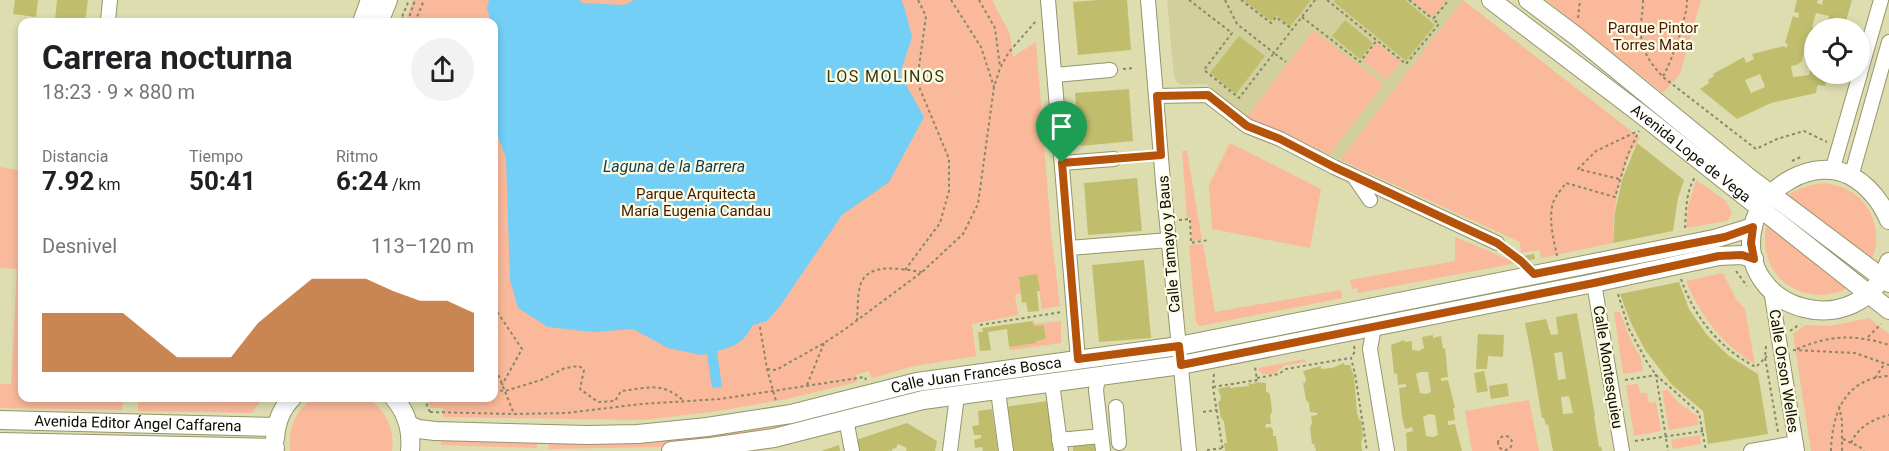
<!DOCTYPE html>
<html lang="es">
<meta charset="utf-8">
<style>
:root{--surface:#fff;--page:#f2f2f2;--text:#202124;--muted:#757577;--accent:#b45309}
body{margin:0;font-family:Roboto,sans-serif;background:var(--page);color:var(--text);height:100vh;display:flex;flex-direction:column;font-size:22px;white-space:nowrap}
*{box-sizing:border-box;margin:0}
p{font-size:20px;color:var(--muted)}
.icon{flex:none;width:33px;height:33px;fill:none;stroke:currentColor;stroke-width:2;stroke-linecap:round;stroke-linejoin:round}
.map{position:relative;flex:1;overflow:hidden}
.drawer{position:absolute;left:18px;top:18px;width:480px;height:384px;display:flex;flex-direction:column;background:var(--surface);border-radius:12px;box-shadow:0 3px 9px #0003}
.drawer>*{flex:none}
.buttons{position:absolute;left:1804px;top:18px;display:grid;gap:12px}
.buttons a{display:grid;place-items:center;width:66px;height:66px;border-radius:50%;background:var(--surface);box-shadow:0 3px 9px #0003;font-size:30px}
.pin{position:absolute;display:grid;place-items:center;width:51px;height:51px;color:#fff;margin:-62px -26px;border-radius:50% 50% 50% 0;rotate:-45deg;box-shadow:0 0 6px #0007}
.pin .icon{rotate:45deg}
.round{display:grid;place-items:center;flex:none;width:63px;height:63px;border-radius:32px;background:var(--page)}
.headline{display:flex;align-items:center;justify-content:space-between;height:102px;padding:0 24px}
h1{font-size:33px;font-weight:700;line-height:45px}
.metrics{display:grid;grid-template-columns:repeat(3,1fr);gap:9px;height:102px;padding:6px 24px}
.metrics div{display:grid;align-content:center}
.metrics b{font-size:26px;font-weight:700}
.metrics small{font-size:16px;font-weight:400}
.metrics p{font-size:16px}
.chart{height:168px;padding:12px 24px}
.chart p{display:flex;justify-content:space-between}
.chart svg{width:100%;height:108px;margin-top:6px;fill:var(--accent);opacity:.7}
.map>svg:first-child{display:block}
</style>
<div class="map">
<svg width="1889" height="451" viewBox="0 0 1889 451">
<rect width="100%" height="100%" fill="#ddddb0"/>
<!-- built -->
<path fill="#d1d09c" d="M1167,0H1463L1340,160L1247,117L1206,84L1181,85L1177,82L1174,77Z"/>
<!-- green -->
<path fill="#f9b99a" d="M413,0H992L1010,34L1013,57L1036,42L1051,233L1060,306L1042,309L1037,275L1019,277L1021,293L1015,295L1018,315L972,324L976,356L914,366L872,378L869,371L856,375L857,382L787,399L711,412L643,420L443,417V408H431L426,398H494V22H405Z
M1412,0H1446L1432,17Z
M1463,0L1640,138C1619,167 1613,208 1613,243L1541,258L1539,250L1521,253L1520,242L1340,160Z
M1546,0H1701L1680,74L1663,93Z
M1313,30L1384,84L1329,155L1247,117Z
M1376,43L1401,62L1387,80L1363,61Z
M1230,143L1321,189L1310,248L1212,229L1209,185Z
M1182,151H1187L1202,240L1192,241L1191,218H1187Z
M0,167L22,171V398H263L252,413L138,411V402H123L122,410L0,408V384H11L17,269L0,268Z
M1696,180L1726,201L1732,213L1727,221L1686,228L1688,206Z
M1825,183C1831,185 1838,185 1844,188C1872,200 1884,233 1871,261L1787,196C1798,187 1811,185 1825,183Z
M1771,225L1846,287L1844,290C1800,308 1758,275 1766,228Z
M1455,237L1517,263L1358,293L1357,288L1352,289L1350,280L1455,261Z
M1203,244L1215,312L1341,290L1342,298L1200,326L1196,323L1189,245Z
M1723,273L1736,299L1745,309L1755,364C1722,344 1701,317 1686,281Z
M1555,278L1556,284L1218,352L1216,346Z
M1614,312H1620L1631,341L1641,358L1643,371L1623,374Z
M1869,318L1889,334V451H1811L1793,334L1805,325L1830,326Z
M1061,321V343L1010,350L1009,347L1036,343V341L1046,339L1044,325L1034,326L1033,324Z
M1305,359L1306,362L1285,365L1274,374H1262L1258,368Z
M1638,384L1640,393H1647L1649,403L1656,402L1661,431L1634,436L1626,385Z
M1662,390H1668L1679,403L1697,416L1698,425L1669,430Z
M313,398H367C386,409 395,430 392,451H290C288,428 295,412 313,398Z
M1529,400L1539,451H1472L1465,411Z
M785,422L786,429L700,443L658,447L549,449L548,442Z
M1700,435L1701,444L1673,449L1671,440Z
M441,439L537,442V448L441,445Z"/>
<!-- water -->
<path fill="#73cff6" d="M489,0H579L583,3L624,5L634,0H901L904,6L912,37L900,74L924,117L889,182L842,215L780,306L767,321L753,325C743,342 737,346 717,351L722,387L712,388L707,354L701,355L668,348L633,329L593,332L548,327L518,308L510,280L506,158L494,126V22H491L487,8Z"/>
<!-- building -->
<path fill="#c0be6d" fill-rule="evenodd" d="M15,0H38L36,17L13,14Z
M57,0H88L85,22H50V20H55Z
M1099,0H1127L1131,50L1078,55L1073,2Z
M1243,0H1311L1290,27L1276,15L1271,21Z
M1335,0H1405L1435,25L1406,61L1334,2Z
M1797,0H1818L1817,3L1822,5L1823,0H1852L1844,28H1826L1829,16L1816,13L1812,27L1815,28V74H1831L1830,79L1827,78L1825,86L1819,85L1817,86L1816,93L1771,103L1737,119L1700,89L1709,83L1708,80L1714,76L1713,74L1744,57L1746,63L1754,59L1752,54L1784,46L1786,48L1788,44L1785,43L1793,16L1798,18L1799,13L1794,12ZM1804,52L1814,55L1809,75L1793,77L1791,66L1797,65L1802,61ZM1760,74L1765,87L1751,93L1745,80Z
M1345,20L1373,43L1360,59L1332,36Z
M1239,36L1265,56L1236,94L1210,73Z
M1129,89L1133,141L1080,146L1075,93Z
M1637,143L1684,180L1678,198L1673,231L1613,243L1615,212L1622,180Z
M1137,178L1142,231L1088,235L1084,183Z
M1534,254L1535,259L1524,261L1523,256Z
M1144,260L1151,338L1099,342L1092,265Z
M1037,274L1040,291H1037L1039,311L1028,312L1026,302L1022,303L1019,277Z
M1679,282L1689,309L1707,335L1729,356L1758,374L1768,434L1708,444L1703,411L1672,385L1645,350L1630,321L1620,294Z
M1577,313L1595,416H1594L1599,447L1601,446L1602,451H1553L1548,424L1546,425L1544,418H1542L1532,359L1525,323L1546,319L1551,335L1558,334L1556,317ZM1562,352L1566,379L1558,380L1554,353ZM1569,396L1573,413L1563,414L1561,397Z
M1033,321L1034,326L1044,325L1046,339L1036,341V343L1009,347L1007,329L988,332L991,350L980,351L978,332H983L982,328Z
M1478,334L1504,335L1503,357L1488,356L1487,369H1476Z
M1433,335V338L1441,336L1443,349L1445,348L1448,377L1441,378V381L1448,380L1455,408H1453L1455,420L1448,421V425L1455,424L1462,451H1407L1406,433L1413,431L1412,427L1405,429L1402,417L1399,388L1406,387V385L1405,384L1398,385L1397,373L1394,374L1391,345L1404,340L1405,342L1412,341V350L1419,351L1424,348L1422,337ZM1420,372H1428L1431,392L1426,394L1420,393L1416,374ZM1429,414L1435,415L1438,435L1433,437L1426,436L1423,417Z
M1344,363V365H1350L1354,376L1357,412L1359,420H1361L1363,437L1361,442L1362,451H1316L1314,444H1312L1310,427L1312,423L1311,416L1317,415V413L1310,412L1309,403L1306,400L1303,383H1305L1306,379L1303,371L1321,366V369L1332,368Z
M1484,371L1488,391L1477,393L1474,373Z
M1254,382L1266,383V391L1270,394L1272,411L1270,416L1271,424H1266L1265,428L1271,427L1273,430V436H1276L1278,451H1225L1224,443H1227L1224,422L1222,418L1221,419L1218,402L1220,401L1221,397L1218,389L1230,386V388L1249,386L1248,383L1255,384Z
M1507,383L1509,396L1491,399L1489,386Z
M1048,401L1054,451H1010L1004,407Z
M992,409L998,451H983L982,447L975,448L974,440L981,438V435H974L972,426L979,425L978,411Z
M907,423L937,441L935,451H906L907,448L898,444L896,448L892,449V451H858L856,440Z
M1095,444L1096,451H1073V446Z
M839,445L840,451H821Z"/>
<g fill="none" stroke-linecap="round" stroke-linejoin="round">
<defs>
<path id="minor" d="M1048,0L1078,359
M1148,0L1163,182L1189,451
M108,21L110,0
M1860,73L1881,0
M1055,75L1110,70
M1157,96L1207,95L1247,126L1280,139L1334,167L1497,243
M1062,163L1114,159
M1832,171L1860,74
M1851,177L1889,42
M1355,178L1370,200
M1069,248L1169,240
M1594,283L1622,451
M1771,290L1797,451
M1374,327L1370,349L1387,451
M1098,378L1096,390L1103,451
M1052,383L1061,451
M998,391L1006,451
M1116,407L1119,443
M846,419L852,451
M1059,440L1101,436
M950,451L957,396
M1751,451L1796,443"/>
<g id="major">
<path id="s1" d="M1491,0L1641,114L1889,310"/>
<path d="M1528,0L1576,36L1748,177L1889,283"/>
<path d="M362,22L370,0"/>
<path d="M379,22L388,0"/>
<path d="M1889,220C1881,202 1869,186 1851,176C1814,156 1762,187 1753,226C1734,312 1860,346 1889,262"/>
<path d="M394,398C407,413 412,431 410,451"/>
<path id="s2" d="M0,420L276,427"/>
<path id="s3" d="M409,425L418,429L435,431L588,435L638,434L707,427L791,414L917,382L1179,346L1714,239L1753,227"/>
<path d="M275,439C276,423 281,409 292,398"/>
<path d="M0,442L275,448"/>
<path d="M671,451L711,447L774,438L923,400L1181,365L1594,283L1719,256L1742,255L1754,259"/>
</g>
</defs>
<!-- minor casing -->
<use href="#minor" stroke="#96956b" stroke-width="16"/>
<!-- major casing -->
<use href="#major" stroke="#96956b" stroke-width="20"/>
<!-- path -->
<path stroke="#888869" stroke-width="2" stroke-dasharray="3 3" stroke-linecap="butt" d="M951,0L981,47L994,87
M979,0L995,28L1000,67
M1189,0L1232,33L1204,70L1239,98L1274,53L1286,62
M1225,0L1237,24L1274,53L1315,0
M1241,0L1271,23L1276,17L1292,29
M1327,0L1406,64L1439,24L1433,19L1449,0
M1409,0L1433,19
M1643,0C1643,10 1641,19 1641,29C1640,49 1650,63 1663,77L1756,149L1777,139L1804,131L1827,142
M1302,17L1360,62L1377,40
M402,18L408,21L415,0
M1578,18L1580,0
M400,22L409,0
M415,22L424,0
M1123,69L1135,68
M1663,76C1671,64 1688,14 1687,0
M1128,158L1146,157
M1792,161L1803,156
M1619,179L1578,169L1596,151L1638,131
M494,180V168
M1179,220L1190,219L1191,243L1209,240
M1685,228C1686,211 1686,189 1696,176
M1507,250L1522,261
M1557,256C1554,241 1548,219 1553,203C1555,196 1562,189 1566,183L1615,197L1628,154L1639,131
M905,270L940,223L949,191V159L920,89L918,74L926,16L918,0
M1736,271L1747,286
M1681,279C1694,317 1720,349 1756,367L1767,356
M1618,294L1629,329L1647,362L1656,375L1699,413L1706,451
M494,307L522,349L502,385
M857,321C858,309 857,294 861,283C870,261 905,270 922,272
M980,325L1062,312
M760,327L767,369L776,401
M1790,331L1800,324
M1868,337L1881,324
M1354,346L1355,351L1351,358L1355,374L1367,451
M1766,346L1765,357L1778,432
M1797,349C1830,335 1855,334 1889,345
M1793,350L1855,353L1889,365
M494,364L514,414
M767,369L776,370L824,343L844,330L922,272L963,234L978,204L994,87L1000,68L1009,52L1036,21
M1214,374L1213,387L1223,451
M1257,378L1279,374L1286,369L1350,358
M1875,378L1885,363
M1625,380L1656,375L1668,451
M807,385L824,343
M1213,387L1257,380L1255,367
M494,390L505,391L541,380L565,368L579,366L584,370L580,389L598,402L615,401L621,391C649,388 661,381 684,401
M424,398L430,412
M1839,406L1842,421V451
M430,412L514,414L566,413L641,404L720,399L865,377L866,380
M1203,412L1217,410
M1498 443a7 7 0 1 1 14 0a7 7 0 1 1-14 0Z
M1843,439L1860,447L1864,451
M1635,441L1703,431
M1851,443C1858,427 1873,419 1889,415
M1207,450L1223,448
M1831,451C1832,413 1845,378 1889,376"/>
<!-- minor -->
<use href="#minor" stroke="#fff" stroke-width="14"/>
<!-- major -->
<use href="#major" stroke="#fff" stroke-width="18"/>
</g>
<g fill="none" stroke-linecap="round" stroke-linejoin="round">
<defs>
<path id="route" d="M1208,95L1247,126L1280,139L1334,167L1497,243L1521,261L1534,274L1725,237L1753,227L1751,243L1754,259L1742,255L1719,256L1594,283L1181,365L1179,346L1078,359L1062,163L1161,155L1157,96Z"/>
</defs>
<!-- route casing -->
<use href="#route" stroke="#fff" stroke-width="12"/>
<!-- route -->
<use href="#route" stroke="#b45309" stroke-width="8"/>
</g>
<g text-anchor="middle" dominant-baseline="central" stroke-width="4.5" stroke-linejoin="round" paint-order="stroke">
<!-- park labels -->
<g font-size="15" fill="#471900" stroke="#fcfce5">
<text x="1653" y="28">Parque Pintor<tspan x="1653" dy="17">Torres Mata</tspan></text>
<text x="696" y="194">Parque Arquitecta<tspan x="696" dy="17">María Eugenia Candau</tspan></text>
</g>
<!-- street labels -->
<g font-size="15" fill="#0d0c01" stroke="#fcfce5">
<text stroke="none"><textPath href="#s1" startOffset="252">Avenida Lope de Vega</textPath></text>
<text transform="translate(1169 244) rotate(-95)">Calle Tamayo y Baus</text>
<text transform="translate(1608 367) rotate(81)">Calle Montesquieu</text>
<text transform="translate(1784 371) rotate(81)">Calle Orson Welles</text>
<text stroke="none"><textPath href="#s3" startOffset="574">Calle Juan Francés Bosca</textPath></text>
<text stroke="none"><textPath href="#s2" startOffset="138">Avenida Editor Ángel Caffarena</textPath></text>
</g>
<!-- neighbourhood labels -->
<g font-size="16" letter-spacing="1.5" fill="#38370e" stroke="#fcfce5">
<text x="886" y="76">LOS MOLINOS</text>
</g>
<!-- water labels -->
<g font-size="16" font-style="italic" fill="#113b4b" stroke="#fcfce5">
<text x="674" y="166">Laguna de la Barrera</text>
</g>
</g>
</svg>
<div class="buttons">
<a><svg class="icon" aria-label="locate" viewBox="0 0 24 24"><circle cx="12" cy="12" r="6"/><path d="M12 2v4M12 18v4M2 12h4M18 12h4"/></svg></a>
</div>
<div class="pin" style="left:1062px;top:163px;background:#1e9e55"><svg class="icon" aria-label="arrive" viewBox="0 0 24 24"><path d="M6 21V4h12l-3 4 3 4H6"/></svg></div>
<section class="drawer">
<div class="headline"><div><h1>Carrera nocturna</h1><p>18:23 · 9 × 880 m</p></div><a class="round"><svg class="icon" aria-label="share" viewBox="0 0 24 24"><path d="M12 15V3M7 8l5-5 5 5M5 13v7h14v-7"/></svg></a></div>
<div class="metrics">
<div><p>Distancia</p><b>7.92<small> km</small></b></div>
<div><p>Tiempo</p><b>50:41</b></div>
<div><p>Ritmo</p><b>6:24<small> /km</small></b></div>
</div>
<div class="chart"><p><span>Desnivel</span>113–120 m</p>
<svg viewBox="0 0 160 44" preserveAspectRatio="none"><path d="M0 44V20L10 20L20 20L30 20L40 29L50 38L60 38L70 38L80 24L90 15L100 6L110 6L120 6L130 11L140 15L150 15L160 20V44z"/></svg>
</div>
</section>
</div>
